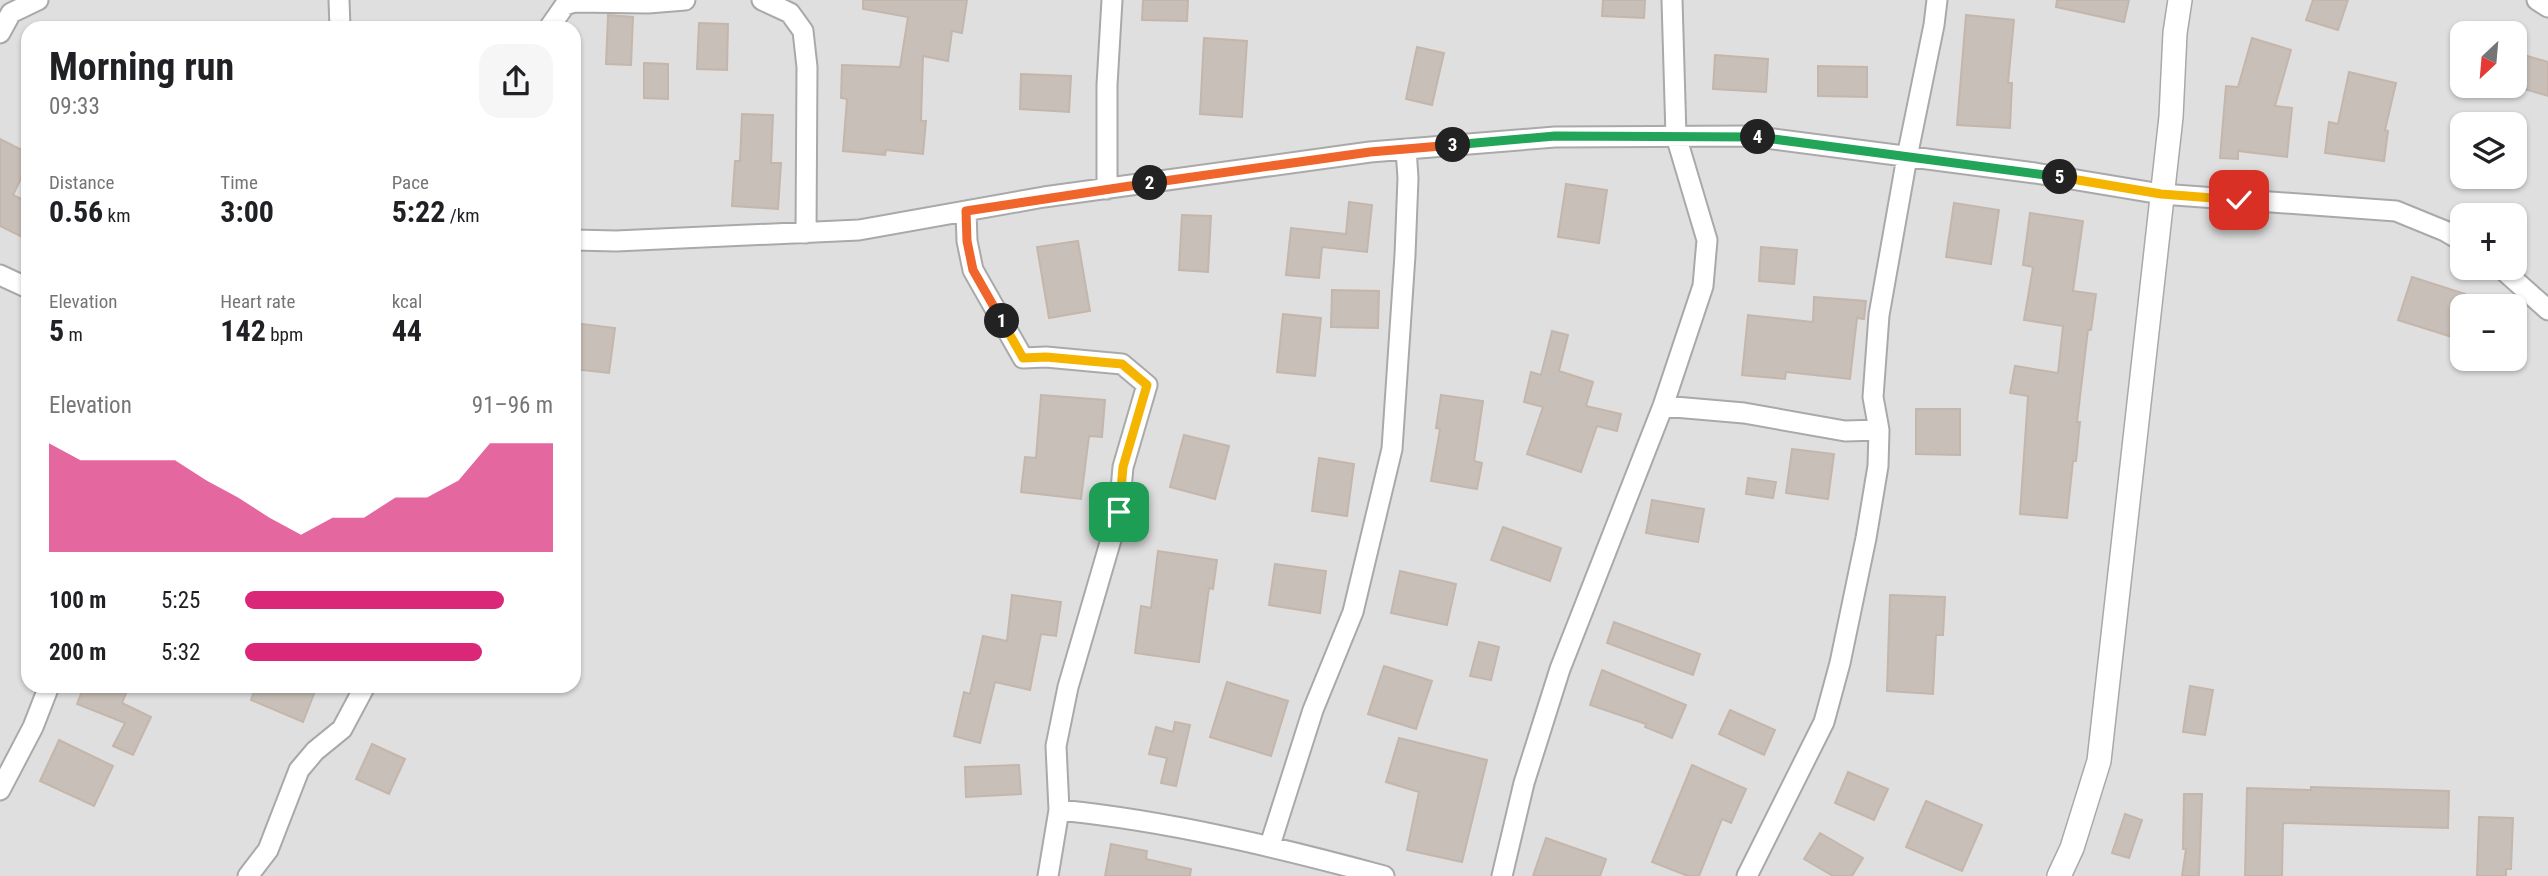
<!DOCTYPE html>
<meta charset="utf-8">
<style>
:root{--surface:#fff;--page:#f6f6f6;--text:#202124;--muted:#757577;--accent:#db2777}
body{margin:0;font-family:"Roboto Condensed",sans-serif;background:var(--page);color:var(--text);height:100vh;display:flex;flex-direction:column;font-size:26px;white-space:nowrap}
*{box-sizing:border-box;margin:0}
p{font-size:23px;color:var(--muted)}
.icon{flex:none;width:38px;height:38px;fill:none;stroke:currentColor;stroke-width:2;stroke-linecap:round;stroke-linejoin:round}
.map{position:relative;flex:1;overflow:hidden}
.details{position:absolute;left:21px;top:21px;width:560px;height:672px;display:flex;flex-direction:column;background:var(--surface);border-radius:21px;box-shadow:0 2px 5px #0004}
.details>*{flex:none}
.needle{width:46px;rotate:206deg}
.buttons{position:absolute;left:2450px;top:21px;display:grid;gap:14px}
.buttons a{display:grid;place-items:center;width:77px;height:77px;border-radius:14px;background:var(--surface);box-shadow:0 2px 5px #0004;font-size:35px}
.pin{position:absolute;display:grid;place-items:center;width:60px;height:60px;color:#fff;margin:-30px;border-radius:14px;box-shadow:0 4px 10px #0006}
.km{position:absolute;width:35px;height:35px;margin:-18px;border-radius:50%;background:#222;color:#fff;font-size:19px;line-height:35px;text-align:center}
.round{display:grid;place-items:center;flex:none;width:74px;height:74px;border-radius:21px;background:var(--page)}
.head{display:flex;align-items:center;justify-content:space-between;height:119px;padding:0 28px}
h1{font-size:38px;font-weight:700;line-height:52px}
.metrics{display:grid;grid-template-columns:repeat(3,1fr);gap:10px;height:119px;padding:7px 28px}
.metrics div{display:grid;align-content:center}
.metrics b{font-size:30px;font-weight:700}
.metrics small{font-size:19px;font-weight:400}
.metrics p{font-size:19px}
.chart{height:196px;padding:14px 28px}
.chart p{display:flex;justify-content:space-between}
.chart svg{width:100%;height:126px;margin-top:7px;fill:var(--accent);opacity:.7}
ul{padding:0 28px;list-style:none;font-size:23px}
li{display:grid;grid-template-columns:112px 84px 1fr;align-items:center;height:52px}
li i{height:18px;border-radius:9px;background:var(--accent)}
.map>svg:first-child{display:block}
</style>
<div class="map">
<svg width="2548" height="876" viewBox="0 0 2548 876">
<rect width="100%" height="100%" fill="#f2efe9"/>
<!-- residential -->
<path fill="#e0dfdf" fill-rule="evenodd" d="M0,0H2548V876H0ZM28,28H574V686H28ZM2462,33H2515V86H2462ZM2462,124H2515V177H2462ZM2462,215H2515V268H2462ZM2462,306H2515V359H2462Z"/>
<!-- building -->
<path fill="#c7bfb8" stroke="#c4b6ab" stroke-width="2" d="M863,0H967L962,33L952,31L948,61L923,56L921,121H926L923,154L886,150L885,155L843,151L847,99L841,98L842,65L900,67L908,17L863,9Z
M1143,0H1188L1187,21L1142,20Z
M1603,0H1645L1644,18L1602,16Z
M2057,0H2129L2124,22L2056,7Z
M2313,0H2348L2338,30L2306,20Z
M608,15L633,17L631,65L606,64Z
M1966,15L2014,20L2008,83H2012L2010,128L1957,125Z
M699,23L728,24L727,70L697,69Z
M1204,38L1247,41L1242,117L1200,114Z
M2252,38L2291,50L2275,106L2292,108L2287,157L2238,151V159L2220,158L2226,86L2238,87Z
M1417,47L1444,53L1432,105L1406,99Z
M1715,55L1768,59L1766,92L1713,89Z
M2524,55L2548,62V96L2515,86Z
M644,63L668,64V99L644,98Z
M1818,66L1867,67V97L1818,96Z
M2349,72L2396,83L2385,130L2388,131L2384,161L2325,153L2329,122L2338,124Z
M1021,74L1071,76L1069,112L1020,109Z
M742,114L773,115L771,163H781L778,209L732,206L735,161H740Z
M0,139L28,153V164L13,195L28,202V240L0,226Z
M1566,184L1607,190L1599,243L1558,237Z
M1349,202L1372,205L1367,252L1322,247L1319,278L1286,275L1291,228L1346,234Z
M1954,203L1999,210L1991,264L1946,257Z
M2030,213L2083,221L2073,291L2096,294L2091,330H2088L2077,422H2080L2076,461H2073L2067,518L2020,514L2028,396L2010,393L2015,366L2058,373L2063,326L2024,320L2033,267L2023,265Z
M1182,215L1211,216L1208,272L1179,270Z
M1078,241L1090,311L1049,318L1037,247Z
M1761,247L1797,250L1794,284L1759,281Z
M2412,277L2465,294L2452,337L2398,320Z
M1332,290L1379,291L1378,328L1331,327Z
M1814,297L1866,301L1864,319L1857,318L1850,379L1786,372L1785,379L1742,375L1748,315L1813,322Z
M1283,314L1321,318L1315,376L1277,372Z
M574,323L615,328L609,373L574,369Z
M1552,331L1568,335L1559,371L1593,382L1586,406L1621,414L1617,431L1597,426L1581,472L1527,454L1543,407L1524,402L1531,372L1541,375Z
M1041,395L1105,400L1102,437L1089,436L1081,499L1021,492L1025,457L1036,458Z
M1441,395L1483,401L1474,461L1482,463L1477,489L1431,481L1440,429L1436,428Z
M1916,409H1960V455L1916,454Z
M1184,435L1229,446L1215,499L1170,487Z
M1792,449L1834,454L1828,499L1786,493Z
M1319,458L1354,464L1347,516L1312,511Z
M1748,478L1776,482L1773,498L1746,494Z
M1652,500L1704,509L1698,542L1646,533Z
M1503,527L1561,548L1550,581L1491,560Z
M1158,551L1217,560L1213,589L1209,588L1199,662L1135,653L1141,606L1151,608Z
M1275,564L1326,571L1320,613L1269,605Z
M1400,571L1456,584L1447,625L1391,613Z
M1012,595L1061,602L1056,636L1041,634L1030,690L995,682L980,743L954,736L964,692L970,694L983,636L1007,641Z
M1890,595L1945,597L1943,635H1936L1933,694L1887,691Z
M1614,622L1700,654L1693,675L1607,643Z
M1479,642L1499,647L1491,680L1470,676Z
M1384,666L1432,681L1416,729L1368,714Z
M1602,670L1686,705L1672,738L1645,727L1646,724L1590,705Z
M1227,682L1288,701L1271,756L1210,737Z
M84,686H129L122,703L151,717L133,755L113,746L125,723L77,704Z
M256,686H317L303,722L251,700Z
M2190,686L2213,690L2205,735L2183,732Z
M1730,710L1775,730L1764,755L1719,734Z
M1175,722L1190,725L1176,786L1161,783L1167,758L1149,754L1156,727L1173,732Z
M1399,738L1487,760L1462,862L1407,850L1419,792L1386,782Z
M59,740L113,766L94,806L40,781Z
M372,744L405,759L389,794L356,779Z
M1019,765L1021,794L966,797L965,767Z
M1692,765L1746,789L1731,823L1722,819L1699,876H1688L1652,862Z
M1848,772L1888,789L1874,820L1835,803Z
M2311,787L2449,791L2448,828L2283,823L2282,876H2245L2247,788L2311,790Z
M2184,794H2202L2199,876H2182L2186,849H2183Z
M1926,801L1982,825L1962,871L1906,847Z
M2125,814L2142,820L2129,858L2112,853Z
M2479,817L2513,818L2511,869H2506V876H2477Z
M1820,833L1863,858L1852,876H1833L1804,859Z
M1546,838L1606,859L1600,876H1533Z
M1111,844L1147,851L1146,859L1191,869L1190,876H1105Z"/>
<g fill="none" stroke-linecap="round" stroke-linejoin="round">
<defs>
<path id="minor" d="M339,0L340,28
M762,0L790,13L803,31L807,67L806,233
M2537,0L2548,7
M549,28L565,5L575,2L648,3L685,0
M0,33L11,13L38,0
M1107,189V85L1112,0
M966,211L967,241L973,270L1023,358L1046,357L1122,364L1147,385L1123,467L1119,512L1068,687L1056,746L1059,810L1048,876
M574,240L616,241L859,230L1044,197L1370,152L1555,137L1750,136L2035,173L2161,194L2396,211L2445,231L2462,241
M2501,268L2548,310
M0,275L28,288
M1663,406L1744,413L1845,431L1879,430
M0,790L33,727L49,686
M1059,810C1169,821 1277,847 1384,876
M1270,845L1313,710L1353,612L1392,449L1405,255L1408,178L1406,149
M248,876L268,850L299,770L315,751L342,729L365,686
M1502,876L1524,783L1560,669L1663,406L1703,286L1707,240L1676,136L1672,0
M1747,876L1824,722L1840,663L1866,538L1878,466L1879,430L1873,397L1879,315L1907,157L1934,25L1937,0"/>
<path id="tertiary" d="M2059,876L2072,848L2099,761L2171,117L2175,33L2180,0"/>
</defs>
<!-- minor casing -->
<use href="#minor" stroke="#a9a9a9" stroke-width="23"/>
<!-- tertiary casing -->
<use href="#tertiary" stroke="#a9a9a9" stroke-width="26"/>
<!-- minor -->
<use href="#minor" stroke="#fff" stroke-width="19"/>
<!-- tertiary -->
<use href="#tertiary" stroke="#fff" stroke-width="23"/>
</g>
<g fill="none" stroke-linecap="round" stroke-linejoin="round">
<defs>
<path id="split-1" d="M1002,321L1023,358L1046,357L1122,364L1147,385L1123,467L1119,512"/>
<path id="split-2" d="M1002,321L973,270L967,241L966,211L1150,183"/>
<path id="split-3" d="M1150,183L1370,152L1453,145"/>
<path id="split-4" d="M1453,145L1555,136L1758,137"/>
<path id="split-5" d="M1758,137L2060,177"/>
<path id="split-6" d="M2060,177L2161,194L2239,200"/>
</defs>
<!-- split-1 casing -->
<use href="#split-1" stroke="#fff" stroke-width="14"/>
<!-- split-2 casing -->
<use href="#split-2" stroke="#fff" stroke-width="14"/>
<!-- split-3 casing -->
<use href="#split-3" stroke="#fff" stroke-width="14"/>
<!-- split-4 casing -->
<use href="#split-4" stroke="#fff" stroke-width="14"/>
<!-- split-5 casing -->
<use href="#split-5" stroke="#fff" stroke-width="14"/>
<!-- split-6 casing -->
<use href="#split-6" stroke="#fff" stroke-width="14"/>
<!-- split-1 -->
<use href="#split-1" stroke="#f5b400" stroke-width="9"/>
<!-- split-2 -->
<use href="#split-2" stroke="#f0652b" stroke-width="9"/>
<!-- split-3 -->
<use href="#split-3" stroke="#f0652b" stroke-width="9"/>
<!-- split-4 -->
<use href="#split-4" stroke="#22a559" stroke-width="9"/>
<!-- split-5 -->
<use href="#split-5" stroke="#22a559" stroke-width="9"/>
<!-- split-6 -->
<use href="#split-6" stroke="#f5b400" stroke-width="9"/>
</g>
</svg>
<div class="buttons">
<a><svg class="needle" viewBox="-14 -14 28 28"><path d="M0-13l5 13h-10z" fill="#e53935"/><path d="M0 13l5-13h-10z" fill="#757577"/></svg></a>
<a><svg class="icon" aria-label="layers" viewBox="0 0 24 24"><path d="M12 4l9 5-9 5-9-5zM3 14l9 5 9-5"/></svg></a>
<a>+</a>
<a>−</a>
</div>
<div class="pin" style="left:1119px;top:512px;background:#1e9e55"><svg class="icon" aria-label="arrive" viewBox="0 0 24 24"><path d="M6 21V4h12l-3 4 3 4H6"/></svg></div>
<div class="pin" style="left:2239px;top:200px;background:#d93025"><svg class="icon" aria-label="check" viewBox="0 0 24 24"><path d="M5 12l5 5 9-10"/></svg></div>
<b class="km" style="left:1002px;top:321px">1</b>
<b class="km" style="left:1150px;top:183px">2</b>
<b class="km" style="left:1453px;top:145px">3</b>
<b class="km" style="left:1758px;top:137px">4</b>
<b class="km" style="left:2060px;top:177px">5</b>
<section class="details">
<div class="head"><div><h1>Morning run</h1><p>09:33</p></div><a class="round"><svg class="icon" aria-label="share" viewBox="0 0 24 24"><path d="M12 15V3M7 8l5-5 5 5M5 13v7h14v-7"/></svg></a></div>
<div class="metrics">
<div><p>Distance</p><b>0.56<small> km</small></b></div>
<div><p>Time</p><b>3:00</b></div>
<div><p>Pace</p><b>5:22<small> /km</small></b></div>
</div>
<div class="metrics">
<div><p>Elevation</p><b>5<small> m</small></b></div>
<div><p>Heart rate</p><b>142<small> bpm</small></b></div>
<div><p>kcal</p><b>44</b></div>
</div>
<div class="chart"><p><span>Elevation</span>91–96 m</p>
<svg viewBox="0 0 160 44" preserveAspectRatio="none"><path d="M0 44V6L10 12L20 12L30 12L40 12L50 19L60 25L70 32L80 38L90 32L100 32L110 25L120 25L130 19L140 6L150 6L160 6V44z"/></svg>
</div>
<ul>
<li><b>100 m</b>5:25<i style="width:84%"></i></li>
<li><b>200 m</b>5:32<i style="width:77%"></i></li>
</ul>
</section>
</div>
